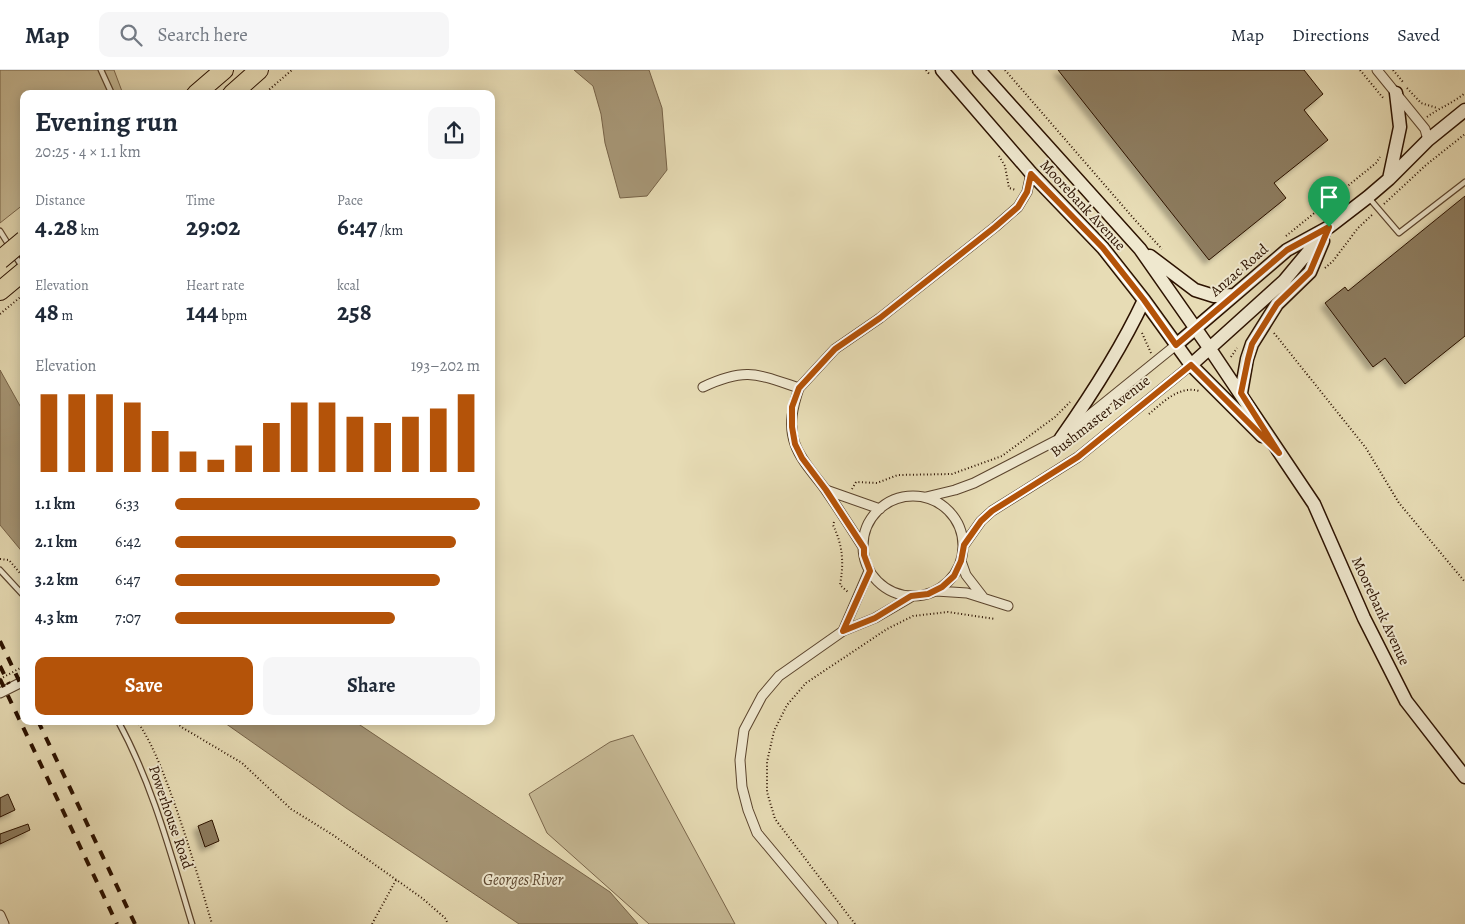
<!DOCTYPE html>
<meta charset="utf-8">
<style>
:root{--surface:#fff;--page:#f6f6f7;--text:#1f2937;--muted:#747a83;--line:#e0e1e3;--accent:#b45309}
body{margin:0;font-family:Alegreya,serif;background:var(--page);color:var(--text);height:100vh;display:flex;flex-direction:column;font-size:19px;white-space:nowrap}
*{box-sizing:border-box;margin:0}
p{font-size:16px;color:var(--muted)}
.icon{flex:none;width:28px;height:28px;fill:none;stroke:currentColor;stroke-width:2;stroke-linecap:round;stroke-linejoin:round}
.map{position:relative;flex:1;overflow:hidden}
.side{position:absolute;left:20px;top:20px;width:475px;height:635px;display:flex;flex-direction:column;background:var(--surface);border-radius:10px;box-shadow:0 2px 12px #0003}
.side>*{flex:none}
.pin{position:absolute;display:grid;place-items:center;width:42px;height:42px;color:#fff;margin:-51px -21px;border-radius:50% 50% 50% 0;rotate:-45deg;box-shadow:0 0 5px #0007}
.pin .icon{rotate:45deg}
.round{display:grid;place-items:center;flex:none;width:52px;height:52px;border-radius:10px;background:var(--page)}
.headline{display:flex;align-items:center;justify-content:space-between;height:85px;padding:0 15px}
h1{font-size:28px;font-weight:700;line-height:38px}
.stats{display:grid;grid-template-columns:repeat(3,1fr);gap:8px;height:85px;padding:5px 15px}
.stats div{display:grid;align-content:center}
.stats b{font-size:25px;font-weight:700}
.stats small{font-size:14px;font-weight:400}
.stats p{font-size:14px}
.chart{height:140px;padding:10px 15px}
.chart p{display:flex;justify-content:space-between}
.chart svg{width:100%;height:90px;margin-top:5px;stroke:var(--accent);stroke-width:6}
.cta{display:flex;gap:10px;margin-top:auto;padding:10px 15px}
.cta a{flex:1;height:58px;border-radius:10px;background:var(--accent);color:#fff;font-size:20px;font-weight:700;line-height:58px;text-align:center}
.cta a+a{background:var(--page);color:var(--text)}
ul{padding:0 15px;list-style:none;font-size:16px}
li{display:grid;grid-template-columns:80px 60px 1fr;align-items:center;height:38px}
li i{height:12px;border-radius:6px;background:var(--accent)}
header{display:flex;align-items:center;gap:30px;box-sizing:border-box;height:70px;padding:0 25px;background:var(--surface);border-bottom:1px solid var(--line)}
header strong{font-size:24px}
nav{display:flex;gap:28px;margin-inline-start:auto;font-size:18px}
.search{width:350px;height:45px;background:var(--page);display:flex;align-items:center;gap:12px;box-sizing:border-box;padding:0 18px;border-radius:10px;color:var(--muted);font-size:19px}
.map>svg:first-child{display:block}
</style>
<header>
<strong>Map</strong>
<div class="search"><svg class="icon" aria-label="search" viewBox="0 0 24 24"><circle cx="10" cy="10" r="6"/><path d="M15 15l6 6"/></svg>Search here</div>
<nav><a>Map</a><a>Directions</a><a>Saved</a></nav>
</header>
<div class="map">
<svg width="1465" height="854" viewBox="0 0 1465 854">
<defs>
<filter id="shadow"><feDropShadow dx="-4.5" dy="4.5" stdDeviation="2.5" flood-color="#0004"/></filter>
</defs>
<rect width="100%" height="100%" fill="#e7dcb5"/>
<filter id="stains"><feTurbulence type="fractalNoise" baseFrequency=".004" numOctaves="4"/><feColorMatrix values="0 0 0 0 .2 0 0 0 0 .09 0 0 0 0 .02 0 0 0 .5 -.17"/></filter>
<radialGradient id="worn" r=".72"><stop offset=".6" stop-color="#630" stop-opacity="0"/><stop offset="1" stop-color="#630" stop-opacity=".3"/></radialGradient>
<!-- green -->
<path fill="#c7ba96" stroke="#7a664b" d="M0,0H114L123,24H24V134L0,153Z
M633,665L735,854H649L547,763L529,724L610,672Z"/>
<!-- water -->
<path fill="#a79777" stroke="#766247" d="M574,0H649L662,38L667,100L647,126L620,128L605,73L601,44L593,16Z
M0,300L24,343V484L0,455Z
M222,651H354L610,822L638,854H519L346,738Z"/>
<!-- building -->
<path fill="#8d7b5e" stroke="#2c1200" filter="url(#shadow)" d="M1058,0H1304L1323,24L1304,40L1328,70L1274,113L1286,128L1209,190Z
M1465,126V266L1405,314L1385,288L1373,297L1325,233L1345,217L1348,221Z
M8,724L15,740L0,747V728Z
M212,750L219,771L205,777L198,756Z
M28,754L30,760L0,774V764Z"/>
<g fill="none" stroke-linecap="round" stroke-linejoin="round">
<defs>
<path id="lane" d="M101,0L111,22
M1369,128L1399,163L1465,112
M0,161L10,177
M14,184L23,198
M0,500L24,526
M118,651C153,715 171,785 192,854"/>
<path id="street" d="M1377,0L1425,59L1428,70
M703,317C746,297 757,304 799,318L835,279L880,248L995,157L1018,137L1027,122L1031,103
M799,318C793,336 788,355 795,374C801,391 815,405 825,419C838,438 851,458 863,477
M826,420L880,439
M863 476a50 50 0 1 1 100 0a50 50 0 1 1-100 0Z
M926,427L955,420L974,413L1061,368L1176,275
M964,475L981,451L992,441L1078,387L1191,295
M961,491L966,505L983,527
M936,521L967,523L1008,536
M843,561L869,501
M0,623L24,611
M0,845L4,854
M833,854L757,763L748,740L742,717L740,690L744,660L762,626L779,606L843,561L875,548L911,527"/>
<path id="secondary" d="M942,0L1031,103L1103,178L1144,230L1191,295L1262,366
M979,0L1140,179L1210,279L1314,434L1364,548L1406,631L1465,707
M1389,109L1400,57L1396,23
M1150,186L1195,220L1214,226L1234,225
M1176,275L1287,180L1329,157L1368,127L1389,109L1428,70L1465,40
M1191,295L1284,211L1324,163
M1241,323L1247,289L1252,274L1277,234L1310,202L1323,171
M1061,368C1092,324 1121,279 1144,230"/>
<path id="highway" d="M196,24L224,0
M232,24L259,0
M0,221L24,201"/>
</defs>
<!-- lane casing -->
<use href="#lane" stroke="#5b442d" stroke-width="7"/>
<!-- street casing -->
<use href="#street" stroke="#5b442d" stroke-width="11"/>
<!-- secondary casing -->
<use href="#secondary" stroke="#2c1200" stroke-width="15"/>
<!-- highway casing -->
<use href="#highway" stroke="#2c1200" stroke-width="20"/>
<!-- path -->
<path stroke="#2c1200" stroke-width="2" stroke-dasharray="1 2.5" stroke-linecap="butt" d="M926,0L930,5
M1005,0L1135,150L1162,179
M1360,0L1384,29
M1393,0L1403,12
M1407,18L1421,33L1437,38
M264,24L292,0
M1427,47C1439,38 1453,33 1465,23
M999,86L1005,96L1009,118L1016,120
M1384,134L1426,95L1465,64
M1286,166L1376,93L1380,87
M1325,198L1333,191L1358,158L1373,144
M1225,213L1247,197
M0,244L24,224
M1142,263L1151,283
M1274,263L1366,378L1399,433L1465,512
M1231,287L1237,278
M1149,344C1163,332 1180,315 1199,321
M852,419L856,412L877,413L898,405L952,404L1002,386L1055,347L1070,332
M834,452L833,455C843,476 844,493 840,515L849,523
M0,489L9,490L24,508
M0,609L24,596
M137,651C152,673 161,697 170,721C186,765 199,809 212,854
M174,651L183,658L242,693L291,739L333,765L422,828L445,848L448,854
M372,854L396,810
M855,854L775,749L767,722V692L774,661L787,635L806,613L887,559L913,546L948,542L995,549"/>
<!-- lane -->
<use href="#lane" stroke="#efe8cf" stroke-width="4.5"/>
<!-- street -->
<use href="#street" stroke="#efe8cf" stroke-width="9"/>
<!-- secondary -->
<use href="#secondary" stroke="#efe8cf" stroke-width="12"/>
<!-- highway -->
<use href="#highway" stroke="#e7dcb5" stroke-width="18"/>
<!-- rail -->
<path stroke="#2c1200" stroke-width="4" stroke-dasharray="9 9" stroke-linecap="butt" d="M0,571L24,621
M0,596L9,614
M0,609L117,854
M38,651L135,854"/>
<defs>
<path id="highway-bridge" d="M0,190L24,170"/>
</defs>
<!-- highway-bridge casing -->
<use href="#highway-bridge" stroke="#2c1200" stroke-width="20" stroke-linecap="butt"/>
<!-- highway-bridge -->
<use href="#highway-bridge" stroke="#e7dcb5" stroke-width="18"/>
</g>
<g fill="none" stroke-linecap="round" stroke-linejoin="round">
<defs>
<path id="route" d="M1031,104L1103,178L1144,230L1176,275L1287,180L1329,157L1310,202L1277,234L1252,274L1248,289L1241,323L1279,383L1191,295L1078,387L992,441L981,451L964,475L961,491L954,506L942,517L928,524L911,526L875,548L843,561L870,501L864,485V478L826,420L802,388L795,374L792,357V337L799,318L835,279L880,248L995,157L1018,137L1027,122Z"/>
</defs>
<!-- route casing -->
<use href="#route" stroke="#fff" stroke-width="10"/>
<!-- route -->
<use href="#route" stroke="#b45309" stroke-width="6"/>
</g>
<g text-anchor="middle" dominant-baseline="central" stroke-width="4" stroke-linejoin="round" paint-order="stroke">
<!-- street labels -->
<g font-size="15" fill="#2c1200" stroke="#efe8cf">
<text transform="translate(1083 135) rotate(47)">Moorebank Avenue</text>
<text transform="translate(1239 200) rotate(-41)">Anzac Road</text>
<text transform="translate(1100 346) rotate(-38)">Bushmaster Avenue</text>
<text transform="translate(1381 541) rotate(65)">Moorebank Avenue</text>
<text transform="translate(171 747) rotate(71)">Powerhouse Road</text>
</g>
<!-- water labels -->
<g font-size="16" font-style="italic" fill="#5d4730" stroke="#efe8cf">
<text x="523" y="810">Georges River</text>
</g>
</g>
<rect width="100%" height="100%" filter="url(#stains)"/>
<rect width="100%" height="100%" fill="url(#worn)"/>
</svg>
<div class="pin" style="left:1329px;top:157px;background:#1e9e55"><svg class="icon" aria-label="arrive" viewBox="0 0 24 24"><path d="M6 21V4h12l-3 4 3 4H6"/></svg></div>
<section class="side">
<div class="headline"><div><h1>Evening run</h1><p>20:25 · 4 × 1.1 km</p></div><a class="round"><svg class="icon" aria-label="share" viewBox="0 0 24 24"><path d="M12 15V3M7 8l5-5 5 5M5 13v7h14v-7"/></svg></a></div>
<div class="stats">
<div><p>Distance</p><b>4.28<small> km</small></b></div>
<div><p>Time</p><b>29:02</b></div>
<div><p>Pace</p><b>6:47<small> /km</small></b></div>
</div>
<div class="stats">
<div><p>Elevation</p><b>48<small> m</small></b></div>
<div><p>Heart rate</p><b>144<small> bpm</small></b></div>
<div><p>kcal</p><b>258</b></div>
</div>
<div class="chart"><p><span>Elevation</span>193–202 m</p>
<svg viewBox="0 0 160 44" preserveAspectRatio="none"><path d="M5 44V6M15 44V6M25 44V6M35 44V10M45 44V24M55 44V34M65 44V38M75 44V31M85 44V20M95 44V10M105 44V10M115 44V17M125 44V20M135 44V17M145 44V13M155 44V6"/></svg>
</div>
<ul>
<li><b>1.1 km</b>6:33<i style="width:100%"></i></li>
<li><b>2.1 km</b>6:42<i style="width:92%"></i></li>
<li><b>3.2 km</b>6:47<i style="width:87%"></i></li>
<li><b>4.3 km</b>7:07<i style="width:72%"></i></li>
</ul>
<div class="cta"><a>Save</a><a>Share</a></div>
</section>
</div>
